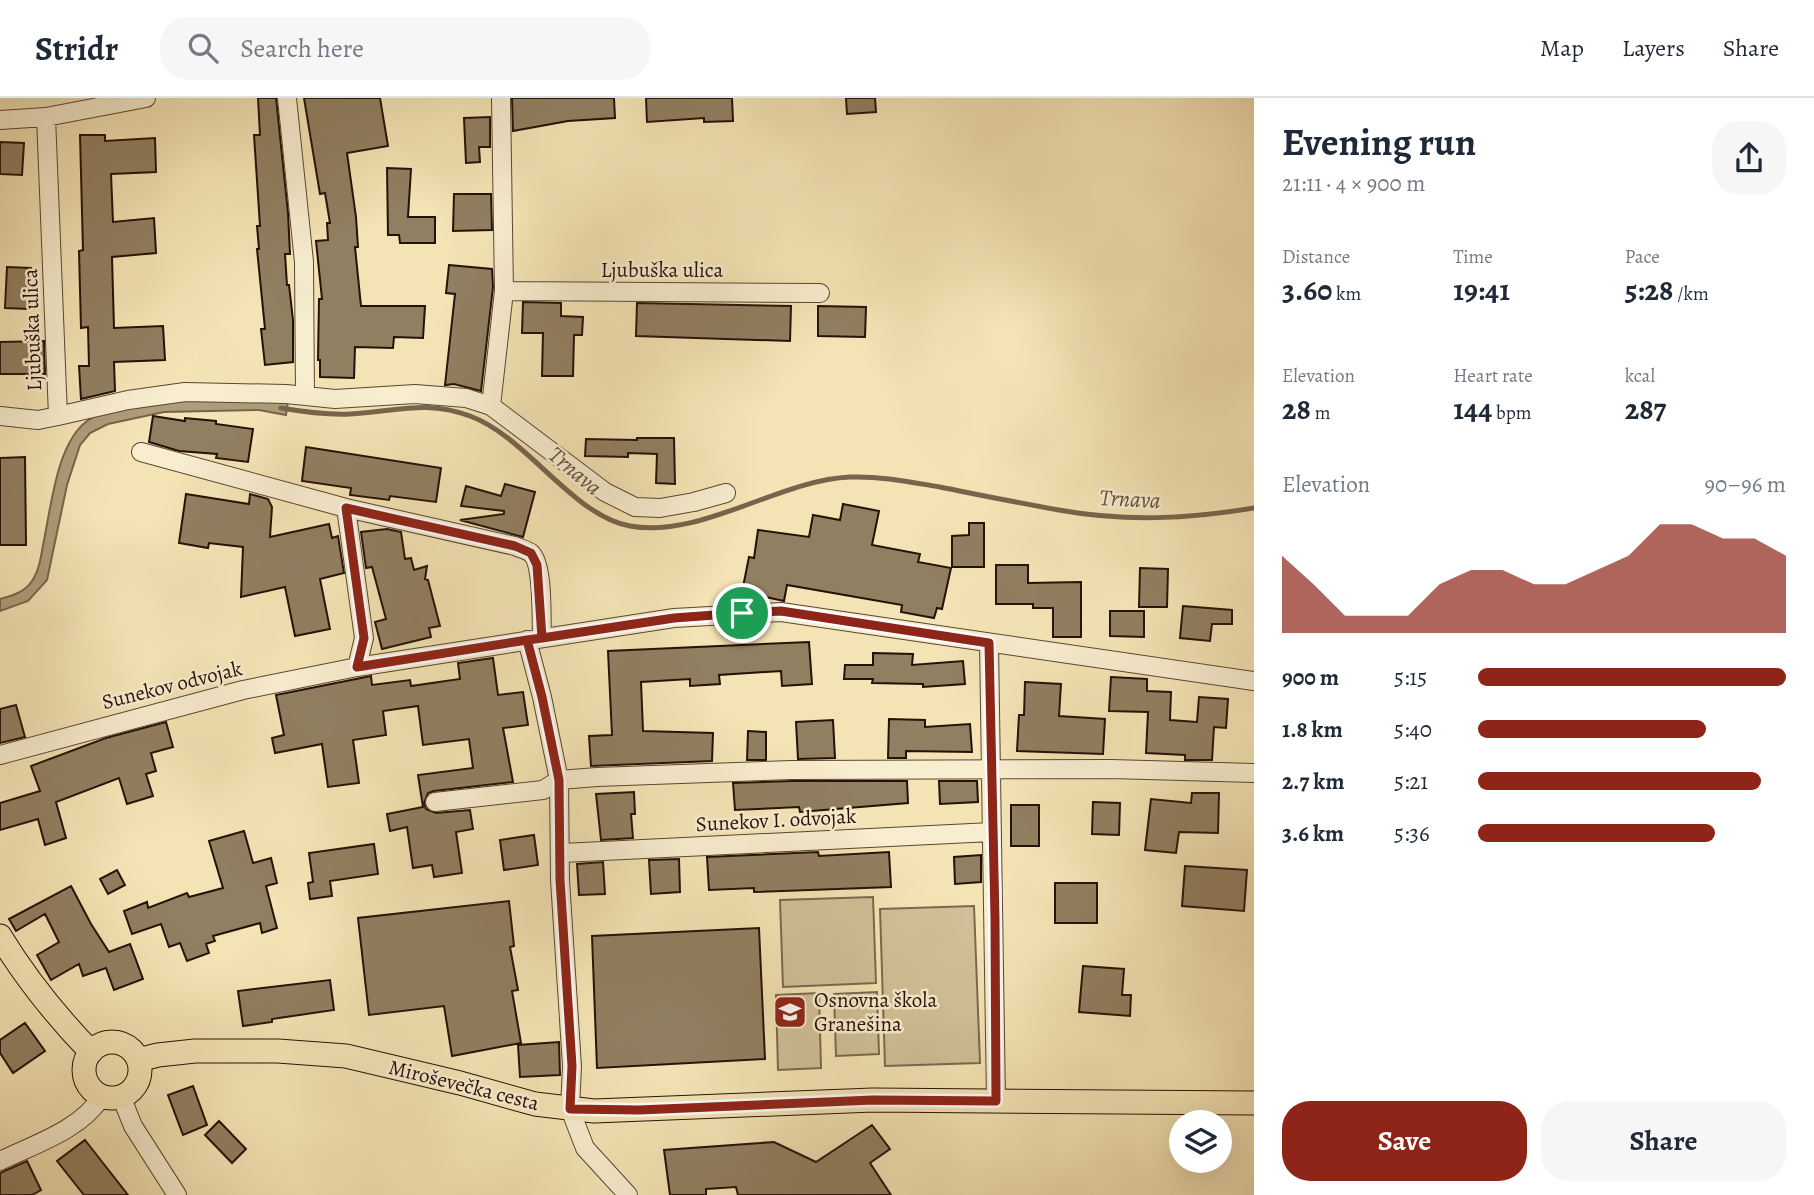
<!DOCTYPE html>
<meta charset="utf-8">
<style>
:root{--surface:#fff;--page:#f6f6f7;--text:#1f2937;--muted:#747a83;--line:#e0e1e3;--accent:#8f2418}
body{margin:0;font-family:Alegreya,serif;background:var(--page);color:var(--text);height:100vh;display:flex;flex-direction:column;font-size:26px;white-space:nowrap}
*{box-sizing:border-box;margin:0}
p{font-size:23px;color:var(--muted)}
.icon{flex:none;width:38px;height:38px;fill:none;stroke:currentColor;stroke-width:2;stroke-linecap:round;stroke-linejoin:round}
.map{position:relative;flex:1;overflow:hidden}
.sheet{display:flex;flex-direction:column;background:var(--surface);width:560px}
.sheet>*{flex:none}
.controls{position:absolute;left:1169px;top:1012px;display:grid;gap:14px}
.controls a{display:grid;place-items:center;width:63px;height:63px;border-radius:50%;background:var(--surface);box-shadow:0 7px 28px #0002;font-size:35px}
.pin{position:absolute;display:grid;place-items:center;width:60px;height:60px;color:#fff;margin:-30px;border:4px solid #fff;border-radius:50%;box-shadow:0 2px 7px #0007}
.round{display:grid;place-items:center;flex:none;width:74px;height:74px;border-radius:28px;background:var(--page)}
.head{display:flex;align-items:center;justify-content:space-between;height:119px;padding:0 28px}
h1{font-size:38px;font-weight:700;line-height:52px}
.stats{display:grid;grid-template-columns:repeat(3,1fr);gap:10px;height:119px;padding:7px 28px}
.stats div{display:grid;align-content:center}
.stats b{font-size:30px;font-weight:700}
.stats small{font-size:19px;font-weight:400}
.stats p{font-size:19px}
.chart{height:196px;padding:14px 28px}
.chart p{display:flex;justify-content:space-between}
.chart svg{width:100%;height:126px;margin-top:7px;fill:var(--accent);opacity:.7}
.button{display:flex;gap:14px;margin-top:auto;padding:14px 28px}
.button a{flex:1;height:80px;border-radius:28px;background:var(--accent);color:#fff;font-size:28px;font-weight:700;line-height:80px;text-align:center}
.button a+a{background:var(--page);color:var(--text)}
ul{padding:0 28px;list-style:none;font-size:23px}
li{display:grid;grid-template-columns:112px 84px 1fr;align-items:center;height:52px}
li i{height:18px;border-radius:9px;background:var(--accent)}
header{display:flex;align-items:center;gap:42px;box-sizing:border-box;height:98px;padding:0 35px;background:var(--surface);border-bottom:2px solid var(--line)}
header strong{font-size:33px}
nav{display:flex;gap:38px;margin-inline-start:auto;font-size:24px}
.search{width:490px;height:63px;background:var(--page);display:flex;align-items:center;gap:18px;box-sizing:border-box;padding:0 24px;border-radius:28px;color:var(--muted);font-size:26px}
main{display:flex;flex:1;min-height:0}
.map>svg:first-child{display:block}
</style>
<header>
<strong>Stridr</strong>
<div class="search"><svg class="icon" aria-label="search" viewBox="0 0 24 24"><circle cx="10" cy="10" r="6"/><path d="M15 15l6 6"/></svg>Search here</div>
<nav><a>Map</a><a>Layers</a><a>Share</a></nav>
</header>
<main>
<div class="map">
<svg width="1254" height="1097" viewBox="0 0 1254 1097">
<rect width="100%" height="100%" fill="#f4e4b5"/>
<filter id="stains"><feTurbulence type="fractalNoise" baseFrequency=".00286" numOctaves="4"/><feColorMatrix values="0 0 0 0 .2 0 0 0 0 .09 0 0 0 0 .02 0 0 0 .5 -.17"/></filter>
<radialGradient id="worn" r=".72"><stop offset=".6" stop-color="#630" stop-opacity="0"/><stop offset="1" stop-color="#630" stop-opacity=".3"/></radialGradient>
<!-- green -->
<path fill="#d1c097" stroke="#7c684f" stroke-width="2" d="M873,799L876,885L783,889L780,802Z
M974,808L980,965L885,968L880,811Z
M877,894L879,956L836,958L834,896Z
M819,895L821,970L778,972L776,897Z"/>
<!-- water -->
<path fill="#ae9c7a" stroke="#78644c" stroke-width="2" d="M171,301L288,303L286,317L259,312L164,314L108,326L90,335L80,347L67,387L47,482L28,503L0,513V501C12,498 25,494 32,483C39,473 41,459 43,447C51,411 56,346 87,323C106,309 148,306 171,301Z"/>
<g fill="none" stroke-linecap="round" stroke-linejoin="round">
<!-- stream -->
<path stroke="#78644c" stroke-width="5" d="M281,310C304,314 327,317 350,316C395,314 425,301 470,318C527,339 573,418 630,428C700,441 779,382 850,379C881,378 910,384 940,389C980,397 1019,405 1059,412C1125,424 1188,421 1254,410"/>
</g>
<!-- building -->
<path fill="#917f61" stroke="#261107" stroke-width="2" d="M258,0H276L288,115L290,156H285L287,187H289L293,222V264L265,267L261,231H265L257,151H259L257,128H260L254,37H260Z
M304,0H380L388,48L347,55L356,119L358,149H355L361,208H425L423,240L394,239L393,250L355,249L354,280L320,279V262H318L319,201H322L316,143L328,142L327,125H330L325,95L320,96Z
M512,0H614L615,20L568,23L513,33Z
M646,0H732L733,23L704,24V20L647,24Z
M846,0H875L876,14L847,16Z
M490,19V49H479L480,64L466,65L464,20Z
M80,37H105V43L155,40L156,74L111,76L113,124L154,120L156,155L112,159L114,230L163,228L165,262L114,264L115,293L81,301L79,268H89L88,229L81,230L79,153L83,152Z
M0,44L24,45L22,77L0,76Z
M387,70L411,71L408,119H435V145H400L399,137H388Z
M454,96H491L492,132L453,133Z
M449,167L492,171L493,189L481,293L454,286L445,287L455,196L446,195Z
M7,169L31,170L29,211L5,210Z
M523,204L561,205V218L583,219L582,237H574L573,278H542L543,235H522Z
M637,205L791,208L790,243L636,238Z
M818,208L866,209L865,239L818,238Z
M44,243L45,276H0V244Z
M153,318L185,323V320L216,323V326L253,331L248,364L216,360L217,356L179,353L149,344Z
M637,340H674L675,386L656,385L657,356L628,355V359L585,358L586,341L637,342Z
M306,349L441,370L436,404L390,398L389,402L350,397L351,390L302,383Z
M25,359L26,447H0V360Z
M505,386L535,394L523,439L460,422L504,416V413L461,408L466,388L501,398Z
M186,396L249,406L250,396L268,401L272,409L270,439L329,426L332,440L338,438L344,475L320,481L330,531L295,538L285,489L241,499L243,449L209,445L208,450L179,445Z
M843,406L879,413L872,447L920,456L918,464L951,470L942,511L937,510L934,520L901,514L902,507L787,487L784,503L742,494L749,459L754,460L758,432L809,439L813,417L840,422Z
M969,425H984V469H952V438L969,437Z
M387,431L401,434L405,461L411,460L414,472L427,468L425,481L428,482L440,528L429,530L431,539L382,551L375,524L386,521L372,469L366,470L361,434Z
M996,467H1028V485L1081,484V539H1053V510H1033V506H996Z
M1140,470L1168,471L1167,509H1139Z
M1183,508L1232,512V526H1212L1210,543L1180,540Z
M1110,513H1144V539L1110,538Z
M809,544L812,586L782,588L781,573L719,577L720,586L690,588V581L641,584L643,633L713,635L712,663L591,668L589,638L612,637L608,553Z
M873,555L913,556L912,567L963,563L965,586L923,589V586L872,585L873,581H844L845,567H873Z
M493,560L498,597L523,594L528,627L503,630L513,684L434,693L428,695L424,705L426,711L436,715L470,712L473,731L456,734L462,775L434,779L432,767L413,770L407,729L390,733L387,716L423,709L418,677L473,670L469,641L423,647L418,608L383,613L386,637L353,642L359,685L328,689L322,646L275,655L272,640L284,637L276,597L371,578L372,587L410,582L411,588L460,581L458,565Z
M1111,579L1147,581V593L1171,594L1170,622L1197,624L1199,599L1228,601L1226,630L1214,629L1212,662H1185V657L1146,655L1148,614L1109,613Z
M1025,584L1061,586L1059,618L1105,621L1103,656L1017,653L1019,617H1024Z
M16,607L25,639L0,645V611Z
M889,621L925,622V629L970,626L972,654L906,653V660H888Z
M833,622L835,660L798,661L796,624Z
M166,624L173,649L151,655L156,673L146,676L153,698L127,706L119,680L56,704L66,740L45,747L38,721L0,732V705L40,693L31,668L106,640Z
M748,633L766,634V662H747Z
M792,683H907L908,705L800,714L799,709L735,712L733,685Z
M939,683H977L978,704L940,706Z
M634,694L635,716H631L633,740L601,742L596,696Z
M1192,695H1219L1218,735L1179,734L1176,755L1145,752L1151,701L1191,705Z
M1093,704L1120,705L1119,737L1092,736Z
M1011,707H1039V748H1011Z
M244,733L253,765L271,760L277,785L266,788L277,830L262,835L260,825L213,838L215,843L206,846L209,855L187,863L180,845L169,849L161,826L132,836L124,813L147,804L148,810L187,795L189,799L223,790L209,743Z
M534,737L538,767L504,772L500,742Z
M374,746L378,776L330,783L332,798L310,801L308,785L313,784L309,755Z
M818,754L819,758L889,754L891,789L754,794V790L709,792L707,759Z
M981,757V784L955,786L954,759Z
M679,761L680,794L651,796L649,762Z
M603,764L605,796L579,797L577,766Z
M1185,768L1247,772L1244,813L1182,808Z
M117,772L125,787L108,796L100,781Z
M1055,785H1097V825H1055Z
M71,788L91,826L109,854L130,846L143,881L114,892L106,870L83,878L79,866L51,882L37,857L59,844L45,816L16,833L9,821Z
M509,803L514,848L510,849L518,892L512,893L521,945L452,958L444,908L369,917L358,820Z
M759,830L765,961L597,970L592,838Z
M1083,868L1124,871L1122,897H1131L1130,918L1079,914Z
M330,882L334,912L272,921V924L243,928L238,893Z
M25,925L45,953L13,975L0,955V942Z
M559,944L560,977L520,979L518,947Z
M193,988L207,1027L183,1037L168,997Z
M219,1023L246,1051L232,1065L205,1037Z
M872,1027L890,1051L870,1065L891,1097H738L736,1089L706,1091V1097H670L664,1052L774,1044L816,1064Z
M85,1042L128,1097H84L57,1063Z
M27,1063L41,1092L32,1097H0V1075Z"/>
<g fill="none" stroke-linecap="round" stroke-linejoin="round">
<defs>
<path id="minor" d="M287,0L304,164L305,298
M46,19L58,318L128,302L185,294L286,296L335,301L415,296L466,300L491,308L605,394L635,409L660,410L694,404L726,395
M0,22L46,19L146,0
M504,193L820,195
M491,308L504,193L501,0
M0,318L38,322L58,318
M141,354L346,410L515,448C519,450 527,452 531,455C544,467 541,522 542,540
M346,410L364,540L357,569
M527,542L542,599L559,682L560,782L572,968L570,1011L585,1050L628,1097
M989,545C990,698 995,850 996,1003
M0,657L243,592L357,569L674,520L781,514L1254,583
M435,704L543,692L559,682L597,679L792,672L1111,671L1254,675
M562,755L992,734
M121,998L133,1028L177,1097
M0,1063C35,1046 81,1032 102,998"/>
<path id="major" d="M0,838C27,882 55,917 91,954
M84 972a28 28 0 1 1 56 0a28 28 0 1 1-56 0Z
M138,962L158,957L195,953H278L346,958L460,985L535,1006L594,1013L873,1002L1254,1005"/>
</defs>
<!-- minor casing -->
<use href="#minor" stroke="#5a4632" stroke-width="20"/>
<!-- major casing -->
<use href="#major" stroke="#261107" stroke-width="25"/>
<!-- minor -->
<use href="#minor" stroke="#f8edcf" stroke-width="18"/>
<!-- major -->
<use href="#major" stroke="#f4e4b5" stroke-width="23"/>
</g>
<g fill="none" stroke-linecap="round" stroke-linejoin="round">
<defs>
<path id="route" d="M742,515L674,520L542,540L527,542L357,569L364,540L346,410L515,448L531,455L537,467L542,540L527,542L542,599L559,682L560,782L572,968L570,1011L639,1012L873,1002L996,1003L995,820L989,545L781,513L742,515"/>
</defs>
<!-- route casing -->
<use href="#route" stroke="#fff" stroke-width="14"/>
<!-- route -->
<use href="#route" stroke="#8f2418" stroke-width="9"/>
</g>
<!-- icons -->
<defs>
<symbol id="school-square" viewBox="-11 -11 22 22"><rect x="-9" y="-9" width="18" height="18" rx="4" fill="#8f2418" stroke="#f8edcf"/><path d="M0-5L7-2L0 1L-7-2ZM-4 1L0 2.5L4 1V4Q0 6-4 4Z" fill="#fff"/></symbol>
</defs>
<g fill-rule="evenodd">
<use href="#school-square" x="771" y="895" width="38" height="38"/>
</g>
<g text-anchor="middle" dominant-baseline="central" stroke-width="5" stroke-linejoin="round" paint-order="stroke">
<!-- street labels -->
<g font-size="21" fill="#261107" stroke="#f8edcf">
<text x="662" y="172">Ljubuška ulica</text>
<text transform="translate(32 232) rotate(-92)">Ljubuška ulica</text>
<text transform="translate(172 587) rotate(-14)">Sunekov odvojak</text>
<text transform="translate(776 722) rotate(-3)">Sunekov I. odvojak</text>
<text transform="translate(464 987) rotate(14)">Miroševečka cesta</text>
</g>
<!-- poi labels -->
<g font-size="21" fill="#261107" stroke="#f8edcf" text-anchor="start">
<text x="814" y="902">Osnovna škola<tspan x="814" dy="24">Granešina</tspan></text>
</g>
<!-- water labels -->
<g font-size="23" font-style="italic" fill="#63503b" stroke="#f8edcf">
<text transform="translate(575 373) rotate(40)">Trnava</text>
<text transform="translate(1130 401) rotate(3)">Trnava</text>
</g>
</g>
<rect width="100%" height="100%" filter="url(#stains)"/>
<rect width="100%" height="100%" fill="url(#worn)"/>
</svg>
<div class="controls">
<a><svg class="icon" aria-label="layers" viewBox="0 0 24 24"><path d="M12 4l9 5-9 5-9-5zM3 14l9 5 9-5"/></svg></a>
</div>
<div class="pin" style="left:742px;top:515px;background:#1e9e55"><svg class="icon" aria-label="arrive" viewBox="0 0 24 24"><path d="M6 21V4h12l-3 4 3 4H6"/></svg></div>
</div>
<section class="sheet">
<div class="head"><div><h1>Evening run</h1><p>21:11 · 4 × 900 m</p></div><a class="round"><svg class="icon" aria-label="share" viewBox="0 0 24 24"><path d="M12 15V3M7 8l5-5 5 5M5 13v7h14v-7"/></svg></a></div>
<div class="stats">
<div><p>Distance</p><b>3.60<small> km</small></b></div>
<div><p>Time</p><b>19:41</b></div>
<div><p>Pace</p><b>5:28<small> /km</small></b></div>
</div>
<div class="stats">
<div><p>Elevation</p><b>28<small> m</small></b></div>
<div><p>Heart rate</p><b>144<small> bpm</small></b></div>
<div><p>kcal</p><b>287</b></div>
</div>
<div class="chart"><p><span>Elevation</span>90–96 m</p>
<svg viewBox="0 0 160 44" preserveAspectRatio="none"><path d="M0 44V17L10 27L20 38L30 38L40 38L50 27L60 22L70 22L80 27L90 27L100 22L110 17L120 6L130 6L140 11L150 11L160 17V44z"/></svg>
</div>
<ul>
<li><b>900 m</b>5:15<i style="width:100%"></i></li>
<li><b>1.8 km</b>5:40<i style="width:74%"></i></li>
<li><b>2.7 km</b>5:21<i style="width:92%"></i></li>
<li><b>3.6 km</b>5:36<i style="width:77%"></i></li>
</ul>
<div class="button"><a>Save</a><a>Share</a></div>
</section>
</main>
